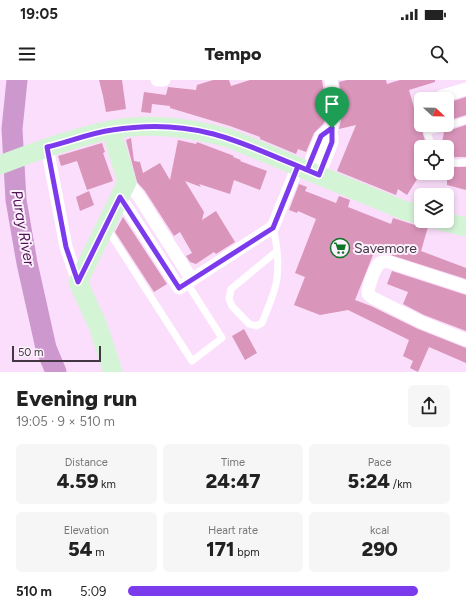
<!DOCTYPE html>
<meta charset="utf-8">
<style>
:root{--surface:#fff;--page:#f6f6f6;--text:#222;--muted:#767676;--accent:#7c3aed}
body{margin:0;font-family:Figtree,sans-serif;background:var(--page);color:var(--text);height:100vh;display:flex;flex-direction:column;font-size:15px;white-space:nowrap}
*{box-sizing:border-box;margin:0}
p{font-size:13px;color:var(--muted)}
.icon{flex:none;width:22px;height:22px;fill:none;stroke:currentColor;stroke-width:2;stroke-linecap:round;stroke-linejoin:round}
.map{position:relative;height:292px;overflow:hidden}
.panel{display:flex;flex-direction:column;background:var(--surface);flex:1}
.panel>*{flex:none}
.needle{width:26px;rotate:112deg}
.tools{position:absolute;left:414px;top:12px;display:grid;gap:8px}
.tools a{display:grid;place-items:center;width:40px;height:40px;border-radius:6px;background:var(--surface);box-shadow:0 2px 6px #0003;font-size:20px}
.scale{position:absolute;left:12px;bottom:10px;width:89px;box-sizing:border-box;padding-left:4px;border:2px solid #413642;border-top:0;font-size:11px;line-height:14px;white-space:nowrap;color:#413642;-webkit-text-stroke:3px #fdf1fd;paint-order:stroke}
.pin{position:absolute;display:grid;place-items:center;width:34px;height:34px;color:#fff;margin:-41px -17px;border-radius:50% 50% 50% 0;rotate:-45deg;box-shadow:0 0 4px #0007}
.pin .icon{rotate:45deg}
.round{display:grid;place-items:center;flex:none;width:42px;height:42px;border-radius:6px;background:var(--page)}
.summary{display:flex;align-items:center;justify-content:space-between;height:68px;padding:0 16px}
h1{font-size:22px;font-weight:800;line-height:30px}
.metrics{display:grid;grid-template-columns:repeat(3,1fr);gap:6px;height:68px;padding:4px 16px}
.metrics div{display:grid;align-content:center;border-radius:6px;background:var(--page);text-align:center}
.metrics b{font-size:20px;font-weight:800}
.metrics small{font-size:11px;font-weight:400}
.metrics p{font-size:11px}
ul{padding:0 16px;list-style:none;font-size:13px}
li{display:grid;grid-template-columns:64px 48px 1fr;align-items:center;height:30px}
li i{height:10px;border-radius:5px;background:var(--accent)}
.status{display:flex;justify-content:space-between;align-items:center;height:28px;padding:0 20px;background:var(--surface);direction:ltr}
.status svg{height:11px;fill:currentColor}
header{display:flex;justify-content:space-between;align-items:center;height:52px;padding:0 16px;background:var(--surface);font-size:18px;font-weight:800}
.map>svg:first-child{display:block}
</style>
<div class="status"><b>19:05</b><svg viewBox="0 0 49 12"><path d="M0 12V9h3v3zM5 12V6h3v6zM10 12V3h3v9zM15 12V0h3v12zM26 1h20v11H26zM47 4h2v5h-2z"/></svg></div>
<header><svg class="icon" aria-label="menu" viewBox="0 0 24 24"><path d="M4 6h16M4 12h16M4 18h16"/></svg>Tempo<svg class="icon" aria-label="search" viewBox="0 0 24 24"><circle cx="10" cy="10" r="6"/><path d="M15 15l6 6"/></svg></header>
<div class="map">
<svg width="466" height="292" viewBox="0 0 466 292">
<rect width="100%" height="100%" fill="#fbdefb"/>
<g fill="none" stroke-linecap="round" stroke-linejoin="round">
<!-- river -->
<path stroke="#cc98cd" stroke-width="21" d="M17,0L12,49L16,120L27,183L46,268L56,292"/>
</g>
<!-- building -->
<path fill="#d995ba" d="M99,0H122L126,29L106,32L103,16Z
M213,0H229L231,6L250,0H322L327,32L324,43L314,53L306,72L298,69L296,74L260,59V57L230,46L170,28V26L152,24L151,33L141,32L144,12L166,15L168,7L196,10L197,5Z
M347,0H386L387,4L400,0H435V2L409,10L419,45H433L425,47L422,51L427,67H421V93L407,115L398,109L396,115L337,91L356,45L339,49L343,31L339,2Z
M466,17V35L447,41V23Z
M466,45V77H447V67H441L444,52Z
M131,58L134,81L140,82L143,93L160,83L170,100L178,60L196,64L197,62L234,76L233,77L241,80L240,81L267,91L260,110L234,100L230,114L199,104L201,107L185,101L204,132L202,140L216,131L235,162L216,174L214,172L196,184L190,182L186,176L192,173L180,152L174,156L145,111L137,102L126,60Z
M102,63L105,72L103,73L113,101L87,110L77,81L61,86L58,76Z
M447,87H466V110L447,105Z
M299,104L307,107L305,111L336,123L339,116L350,120L348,127L391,144L393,138L415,145L428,147L421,171L466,188V199L375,170L355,220L371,226L418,249L466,268V283L429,267L418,292L410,288L413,281L403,276L409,260L348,230L320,235L294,225L305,197L295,193L316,139L298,131L297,133L289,130Z
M89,111L94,125L80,131L76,117Z
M123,137L167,204L154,212L115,152Z
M392,191L466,215V251L424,235L403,224L408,212L387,204Z
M244,249L257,273L245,280L232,256Z"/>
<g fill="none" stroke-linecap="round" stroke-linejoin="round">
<!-- lane -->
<path stroke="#fff" stroke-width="7" d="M432,67L427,52L466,40
M447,82L458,83L466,82
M106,147L192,281L222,258L187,203
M273,147C277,165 280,186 276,204C273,217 267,230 262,243L256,246L249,244L232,226L229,219L231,209L277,171"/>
<!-- street -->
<path stroke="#fff" stroke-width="13" d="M157,0H164
M442,16L466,9
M47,67L66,167L78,202
M307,90L321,56L331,48
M319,95L332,62L331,48L335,32L331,0
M127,102L138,115L192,200
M120,117L179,208L273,147L298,86
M466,207L389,182C386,182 383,181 380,183C374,188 368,207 368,214L373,218L421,242L466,260"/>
<!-- secondary -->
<path stroke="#d4f4d6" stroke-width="19" d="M111,50L127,102L78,202L98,246L113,292
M0,85C36,71 72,58 110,50C150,42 192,48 231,59L403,130L421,135
M441,141L466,147"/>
</g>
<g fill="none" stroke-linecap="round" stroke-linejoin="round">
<defs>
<path id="route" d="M332,48L321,56L307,90L298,86C269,75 240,60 209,53C178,45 143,45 112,50C90,53 69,62 47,67L66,167L78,202L120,117L179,208L273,148L298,86L319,95L332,62V48"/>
</defs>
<!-- route casing -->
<use href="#route" stroke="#fff" stroke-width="8"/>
<!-- route -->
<use href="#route" stroke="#7c3aed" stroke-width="5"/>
</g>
<!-- icons -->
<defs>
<symbol id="supermarket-ring" viewBox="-11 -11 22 22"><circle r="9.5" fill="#fdf1fd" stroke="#0f7425" stroke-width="1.5"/><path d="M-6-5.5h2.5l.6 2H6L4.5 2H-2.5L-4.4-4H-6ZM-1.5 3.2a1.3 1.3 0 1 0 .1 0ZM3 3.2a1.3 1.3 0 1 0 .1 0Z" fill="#0f7425"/></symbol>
</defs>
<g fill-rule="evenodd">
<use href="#supermarket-ring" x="329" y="157" width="22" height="22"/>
</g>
<g text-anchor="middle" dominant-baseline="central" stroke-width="4" stroke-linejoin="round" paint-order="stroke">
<!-- poi labels -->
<g font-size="14" fill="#413642" stroke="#fdf1fd" text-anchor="start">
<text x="354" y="168">Savemore</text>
</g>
<!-- water labels -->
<g font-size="15" font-style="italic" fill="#521456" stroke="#fdf1fd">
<text transform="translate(23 148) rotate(80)">Puray River</text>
</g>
</g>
</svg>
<div class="tools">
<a><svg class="needle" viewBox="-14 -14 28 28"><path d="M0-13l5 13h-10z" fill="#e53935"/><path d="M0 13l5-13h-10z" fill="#767676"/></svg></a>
<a><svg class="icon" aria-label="locate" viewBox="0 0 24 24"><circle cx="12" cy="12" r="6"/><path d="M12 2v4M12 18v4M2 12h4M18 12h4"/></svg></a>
<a><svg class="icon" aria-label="layers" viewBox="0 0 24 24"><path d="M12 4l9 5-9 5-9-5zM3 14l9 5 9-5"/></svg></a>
</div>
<div class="scale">50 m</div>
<div class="pin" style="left:332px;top:48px;background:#1e9e55"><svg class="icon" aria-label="arrive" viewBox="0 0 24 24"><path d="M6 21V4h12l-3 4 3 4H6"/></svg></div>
</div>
<section class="panel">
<div class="summary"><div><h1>Evening run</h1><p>19:05 · 9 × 510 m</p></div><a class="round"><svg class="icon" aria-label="share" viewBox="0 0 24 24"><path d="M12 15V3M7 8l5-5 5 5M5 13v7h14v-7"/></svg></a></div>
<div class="metrics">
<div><p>Distance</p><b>4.59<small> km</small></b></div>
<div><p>Time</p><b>24:47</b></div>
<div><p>Pace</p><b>5:24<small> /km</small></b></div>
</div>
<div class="metrics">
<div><p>Elevation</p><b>54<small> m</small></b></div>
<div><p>Heart rate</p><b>171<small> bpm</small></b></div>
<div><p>kcal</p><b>290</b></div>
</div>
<ul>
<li><b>510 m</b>5:09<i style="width:90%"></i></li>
</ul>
</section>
